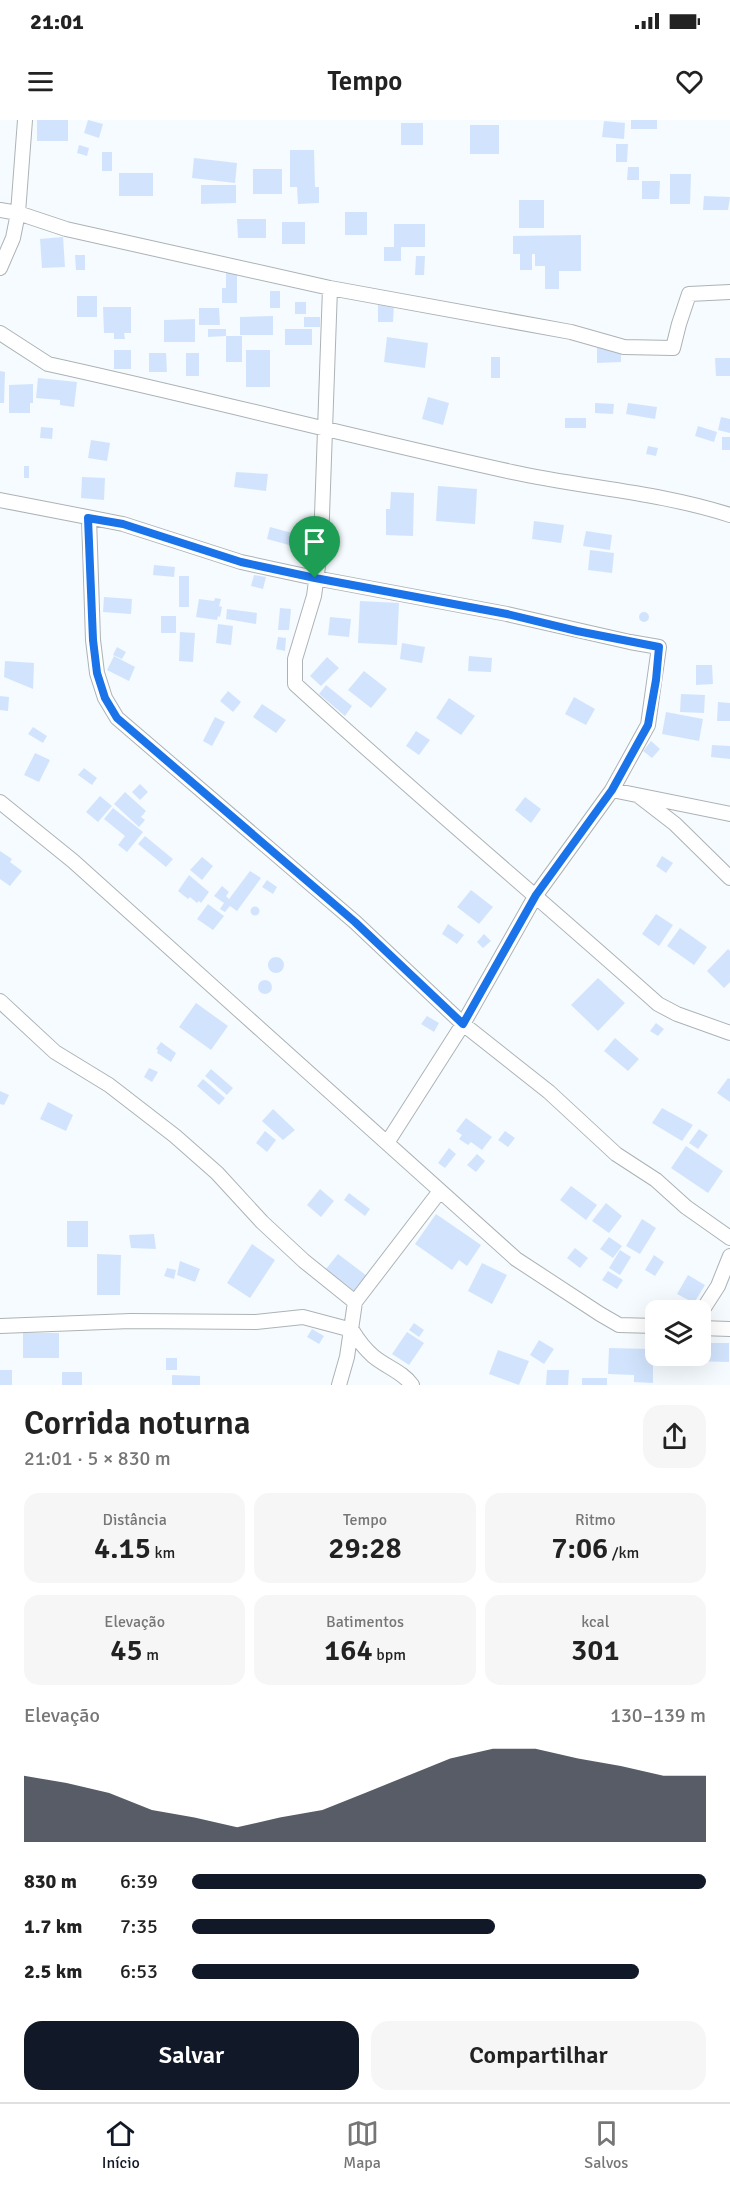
<!DOCTYPE html>
<html lang="pt">
<meta charset="utf-8">
<style>
:root{--surface:#fff;--page:#f6f6f6;--text:#222;--muted:#767676;--line:#e0e0e0;--accent:#111827}
body{margin:0;font-family:Signika,sans-serif;background:var(--page);color:var(--text);height:100vh;display:flex;flex-direction:column;font-size:22px;white-space:nowrap}
*{box-sizing:border-box;margin:0}
p{font-size:20px;color:var(--muted)}
.icon{flex:none;width:33px;height:33px;fill:none;stroke:currentColor;stroke-width:2;stroke-linecap:round;stroke-linejoin:round}
.map{position:relative;height:1265px;overflow:hidden}
.drawer{display:flex;flex-direction:column;background:var(--surface);flex:1}
.drawer>*{flex:none}
.fabs{position:absolute;left:645px;top:1180px;display:grid;gap:12px}
.fabs a{display:grid;place-items:center;width:66px;height:66px;border-radius:12px;background:var(--surface);box-shadow:0 6px 24px #0002;font-size:30px}
.pin{position:absolute;display:grid;place-items:center;width:51px;height:51px;color:#fff;margin:-62px -26px;border-radius:50% 50% 50% 0;rotate:-45deg;box-shadow:0 0 6px #0007}
.pin .icon{rotate:45deg}
.round{display:grid;place-items:center;flex:none;width:63px;height:63px;border-radius:18px;background:var(--page)}
.overview{display:flex;align-items:center;justify-content:space-between;height:102px;padding:0 24px}
h1{font-size:33px;font-weight:600;line-height:45px}
.metrics{display:grid;grid-template-columns:repeat(3,1fr);gap:9px;height:102px;padding:6px 24px}
.metrics div{display:grid;align-content:center;border-radius:15px;background:var(--page);text-align:center}
.metrics b{font-size:30px;font-weight:600}
.metrics small{font-size:16px;font-weight:400}
.metrics p{font-size:16px}
.chart{height:168px;padding:12px 24px}
.chart p{display:flex;justify-content:space-between}
.chart svg{width:100%;height:108px;margin-top:6px;fill:var(--accent);opacity:.7}
.primary-button{display:flex;gap:12px;margin-top:auto;padding:12px 24px}
.primary-button a{flex:1;height:69px;border-radius:18px;background:var(--accent);color:#fff;font-size:24px;font-weight:600;line-height:69px;text-align:center}
.primary-button a+a{background:var(--page);color:var(--text)}
ul{padding:0 24px;list-style:none;font-size:20px}
li{display:grid;grid-template-columns:96px 72px 1fr;align-items:center;height:45px}
li i{height:15px;border-radius:8px;background:var(--accent)}
.status{display:flex;justify-content:space-between;align-items:center;height:42px;padding:0 30px;background:var(--surface);direction:ltr}
.status svg{height:16px;fill:currentColor}
header{display:flex;justify-content:space-between;align-items:center;height:78px;padding:0 24px;background:var(--surface);font-size:27px;font-weight:600}
.dock{display:flex;justify-content:space-around;align-items:center;height:84px;border-top:2px solid var(--line);background:var(--surface);font-size:16px;color:var(--muted)}
.dock a{display:grid;justify-items:center;gap:3px}
.dock .selected{color:var(--accent)}
.map>svg:first-child{display:block}
</style>
<div class="status"><b>21:01</b><svg viewBox="0 0 49 12"><path d="M0 12V9h3v3zM5 12V6h3v6zM10 12V3h3v9zM15 12V0h3v12zM26 1h20v11H26zM47 4h2v5h-2z"/></svg></div>
<header><svg class="icon" aria-label="menu" viewBox="0 0 24 24"><path d="M4 6h16M4 12h16M4 18h16"/></svg>Tempo<svg class="icon" aria-label="heart" viewBox="0 0 24 24"><path d="M12 20l-8-8c-3-5 5-10 8-4 3-6 11-1 8 4z"/></svg></header>
<div class="map">
<svg width="730" height="1265" viewBox="0 0 730 1265">
<rect width="100%" height="100%" fill="#f5fbfe"/>
<!-- building -->
<path fill="#d2e4fd" d="M37,0H68V21H37Z
M88,0L103,4L99,18L84,13Z
M631,0H657V9H631Z
M604,1L625,3L624,19L602,17Z
M401,3H423V25H401Z
M470,5H499V34H470Z
M616,24H628L627,42H616Z
M79,25L89,28L87,36L77,33Z
M290,30H314L315,67H319V83L298,84L297,67H290Z
M102,32H112V51H102Z
M194,38L237,43L235,63L192,58Z
M628,47H639V60H627Z
M253,49H282V74H253Z
M119,53H153V76H119Z
M670,54H691L690,84H670Z
M642,61H660L659,79H642Z
M201,65H236V83L201,84Z
M704,76L730,77L728,90H703Z
M519,80H544V108H519Z
M345,92H367V115H345Z
M237,99H266V118H238Z
M282,102H305V124H282Z
M394,104H425V127H401V141H384V127H394Z
M581,115V151H559V169H545V146H535V134H532V150H520V134H513V116Z
M63,117L65,147L42,148L40,119Z
M75,135H85V150H76Z
M416,136H425L424,155H415Z
M226,153H237V183H222V168H226Z
M270,171H280V188H270Z
M77,176H97V197H77Z
M295,182H306V194H295Z
M378,182H394L393,202H378Z
M103,187H131V213H124L125,219H114V213H104Z
M199,188H219L220,205H199Z
M273,196V215H240V197Z
M304,197H320V207H304Z
M195,199V222H164V200Z
M208,209H226V216L208,217Z
M285,209H312V225H285Z
M226,216H242V242H226Z
M387,217L428,223L425,248L384,242Z
M621,227V242L597,243V228Z
M114,230H131V249H114Z
M246,230H270V267H246Z
M149,233H166L167,252H149Z
M186,233H199V256H186Z
M491,237H500V258H491Z
M715,238H730V256H716Z
M0,251L5,252L4,283H0Z
M38,258L77,262L74,287L60,285V280L36,278Z
M33,264V283H30V293H9V265Z
M428,277L449,283L443,305L422,299Z
M595,283L614,284L613,294L595,293Z
M628,283L657,287L655,299L626,294Z
M721,297L730,299V313L718,310Z
M565,298H586V308H565Z
M698,306L717,312L714,322L695,316Z
M41,307L53,308L52,319L40,318Z
M722,317H730V330H722Z
M91,320L110,323L107,341L88,338Z
M648,326L658,328L656,336L646,334Z
M24,346H29V358H24Z
M236,352L268,354L266,371L234,367Z
M82,357L105,358L104,380L81,378Z
M438,366L477,369L475,404L436,401Z
M391,372L414,373L413,416L386,415V389H390Z
M534,401L564,405L561,423L532,419Z
M270,407L292,413L289,425L267,419Z
M586,411L612,415L610,430L583,426Z
M590,430L614,433L612,453L588,450Z
M154,445L175,447L174,457L153,455Z
M254,455L266,457L263,469L251,466Z
M179,456H189V487H179Z
M104,477L132,479L131,494L103,492Z
M215,478L221,479L219,486L222,487L220,497L218,496L217,500L196,497L199,479L214,481Z
M360,481L399,483L397,525L358,523Z
M280,488L291,489L289,510H278Z
M227,489L257,493L256,504L226,499Z
M639 497a5 5 0 1 1 10 0a5 5 0 1 1-10 0Z
M161,496H176V513H161Z
M330,497L351,499L349,517L328,515Z
M218,504L233,506L231,525L216,523Z
M180,512L195,513L193,542L179,541Z
M278,517L286,518L285,531L276,529Z
M402,523L425,527L422,543L400,539Z
M117,527L126,532L122,539L113,535Z
M114,536L135,547L129,561L107,550Z
M469,536L492,538L491,552L468,551Z
M327,537L339,548L321,566L310,556Z
M5,541L34,543L33,569L4,557Z
M696,545H712L713,564L696,565Z
M364,551L387,569L371,588L348,570Z
M326,565L352,586L345,596L319,574Z
M228,571L241,582L233,592L220,581Z
M681,574L705,575L704,593L680,592Z
M0,576L9,577L8,591L0,590Z
M574,577L595,589L586,605L565,594Z
M449,578L475,596L461,615L436,598Z
M718,582L730,583V601H717Z
M262,584L286,600L276,613L253,597Z
M666,592L703,599L699,621L662,614Z
M215,597L225,602L212,626L203,621Z
M33,607L47,616L43,623L28,614Z
M416,611L430,620L419,635L406,626Z
M651,621L660,629L652,638L643,631Z
M712,625L730,626V639L711,637Z
M35,633L50,640L39,662L24,655Z
M84,648L97,658L92,665L78,655Z
M140,664L148,672L140,680L132,672Z
M125,672L146,691L141,697L145,700L139,707L114,684Z
M100,676L112,686L98,702L86,692Z
M525,677L541,689L531,703L515,690Z
M113,688L143,712L127,732L118,725L125,716L104,699Z
M145,716L173,739L166,747L138,724Z
M0,731L12,739L10,742L22,751L10,766L0,759Z
M662,736L673,743L666,753L656,746Z
M202,737L213,746L202,760L190,750Z
M250,751L261,758L237,791L230,786L225,792L220,789L224,783L214,776L222,766L229,772L226,776L229,779Z
M189,755L209,772L201,783L199,781L197,783L190,777L188,779L178,771Z
M267,760L277,767L273,774L262,767Z
M471,770L493,787L479,804L457,787Z
M208,784L224,796L213,810L197,799Z
M250.5 791a4.5 4.5 0 1 1 9 0a4.5 4.5 0 1 1-9 0Z
M656,794L673,805L659,826L642,814Z
M448,804L464,815L457,824L442,814Z
M680,808L707,827L694,845L667,826Z
M484,814L491,821L483,828L477,822Z
M728,829L730,831V862L724,868L707,851Z
M268 845a8 8 0 1 1 16 0a8 8 0 1 1-16 0Z
M598,858L625,883L598,911L571,885Z
M258 867a7 7 0 1 1 14 0a7 7 0 1 1-14 0Z
M196,883L228,906L211,930L179,907Z
M427,896L439,903L434,912L421,904Z
M656,903L664,909L658,916L650,911Z
M615,918L639,939L628,951L604,931Z
M161,922L176,933L171,942L157,933L158,930L156,929Z
M149,948L158,952L152,962L144,957Z
M211,949L233,968L227,975L205,956Z
M728,958L730,959V982L717,973Z
M203,959L225,978L219,985L197,966Z
M0,971L9,975L4,985L0,984Z
M48,982L73,995L66,1011L40,999Z
M662,988L693,1005L682,1021L652,1003Z
M273,989L295,1010L283,1020L262,1001Z
M466,998L492,1017L482,1030L471,1022L468,1025L459,1019L462,1015L456,1011Z
M699,1009L708,1015L698,1029L689,1023Z
M265,1011L276,1020L267,1032L256,1023Z
M505,1011L515,1018L508,1027L498,1020Z
M686,1026L723,1051L708,1073L671,1048Z
M449,1028L456,1034L445,1048L438,1043Z
M477,1034L485,1041L476,1052L467,1045Z
M571,1066L597,1085L586,1100L560,1080Z
M320,1069L334,1081L321,1097L307,1085Z
M349,1073L370,1089L365,1096L344,1080Z
M606,1083L622,1096L609,1113L592,1101Z
M436,1094L481,1125L467,1146L459,1140L452,1150L415,1124Z
M642,1099L656,1108L640,1134L626,1126Z
M67,1101H88V1127H67Z
M154,1114L156,1129L131,1128L129,1115Z
M609,1117L622,1126L613,1138L600,1129Z
M252,1124L275,1140L250,1178L227,1163Z
M575,1128L588,1138L580,1148L567,1138Z
M620,1130L631,1137L620,1155L609,1148Z
M97,1134L121,1135L120,1175H97Z
M338,1134L367,1156L354,1171L326,1149Z
M654,1135L664,1142L655,1156L645,1150Z
M180,1141L200,1149L195,1162L177,1155Z
M482,1143L507,1155L492,1184L468,1171Z
M167,1148L176,1150L174,1159L164,1156Z
M608,1151L623,1160L617,1169L602,1160Z
M688,1155L705,1165L694,1183L677,1174Z
M414,1203L424,1210L419,1217L409,1210Z
M312,1209L324,1216L319,1224L307,1217Z
M407,1212L424,1223L409,1245L392,1234Z
M23,1213H59V1238H23Z
M539,1220L554,1229L544,1244L530,1235Z
M700,1223H729V1242L694,1241V1236H700Z
M609,1228L653,1229V1263L634,1262V1255L608,1254Z
M498,1230L529,1241L519,1265L489,1254Z
M166,1238H177V1250H166Z
M0,1250H12V1265H0Z
M547,1250H569L568,1265H546Z
M62,1252H82V1265H62Z
M172,1255L200,1256V1265H172Z
M582,1258H607V1265H582Z"/>
<g fill="none" stroke-linecap="round" stroke-linejoin="round">
<defs>
<path id="street" d="M0,90L18,93L66,109L330,168L571,212L624,227L673,228L679,204L689,174L730,172
M0,148L13,118L18,93L25,0
M330,168L321,424L314,476L295,539V564C414,673 538,777 658,884L677,894L730,913
M0,213L48,244C203,278 357,318 512,352C585,368 659,372 730,395
M0,380L123,404L241,442L315,458L507,494L630,522L659,527L648,605L612,670
M89,398L93,520L97,553L105,578L117,598L355,802L463,904L549,972L616,1034L656,1060L686,1087L730,1118
M640,677L675,704L730,758
M0,682L73,741L516,1139L600,1194L619,1205L656,1206
M0,881L55,932L109,965L175,1016L217,1053L262,1102L304,1141L355,1182
M387,1023L463,904L536,775L612,670L730,694
M700,1194L718,1166L730,1136
M0,1206L131,1201L256,1202L303,1197L352,1210C358,1220 365,1229 373,1236C386,1247 403,1252 412,1265
M700,1208L730,1209
M339,1265L347,1237L355,1182L440,1071"/>
</defs>
<!-- street casing -->
<use href="#street" stroke="#adb3b5" stroke-width="16"/>
<!-- street -->
<use href="#street" stroke="#fff" stroke-width="14"/>
</g>
<g fill="none" stroke-linecap="round" stroke-linejoin="round">
<defs>
<path id="route" d="M88,398L123,404L241,442L315,458L507,494L577,511L659,527L656,560L648,605L612,670L536,775L463,904L355,802L117,598L105,578L97,553L93,520Z"/>
</defs>
<!-- route casing -->
<use href="#route" stroke="#fff" stroke-width="12"/>
<!-- route -->
<use href="#route" stroke="#1a73e8" stroke-width="8"/>
</g>
</svg>
<div class="fabs">
<a><svg class="icon" aria-label="layers" viewBox="0 0 24 24"><path d="M12 4l9 5-9 5-9-5zM3 14l9 5 9-5"/></svg></a>
</div>
<div class="pin" style="left:315px;top:458px;background:#1e9e55"><svg class="icon" aria-label="arrive" viewBox="0 0 24 24"><path d="M6 21V4h12l-3 4 3 4H6"/></svg></div>
</div>
<section class="drawer">
<div class="overview"><div><h1>Corrida noturna</h1><p>21:01 · 5 × 830 m</p></div><a class="round"><svg class="icon" aria-label="share" viewBox="0 0 24 24"><path d="M12 15V3M7 8l5-5 5 5M5 13v7h14v-7"/></svg></a></div>
<div class="metrics">
<div><p>Distância</p><b>4.15<small> km</small></b></div>
<div><p>Tempo</p><b>29:28</b></div>
<div><p>Ritmo</p><b>7:06<small> /km</small></b></div>
</div>
<div class="metrics">
<div><p>Elevação</p><b>45<small> m</small></b></div>
<div><p>Batimentos</p><b>164<small> bpm</small></b></div>
<div><p>kcal</p><b>301</b></div>
</div>
<div class="chart"><p><span>Elevação</span>130–139 m</p>
<svg viewBox="0 0 160 44" preserveAspectRatio="none"><path d="M0 44V17L10 20L20 24L30 31L40 34L50 38L60 34L70 31L80 24L90 17L100 10L110 6L120 6L130 10L140 13L150 17L160 17V44z"/></svg>
</div>
<ul>
<li><b>830 m</b>6:39<i style="width:100%"></i></li>
<li><b>1.7 km</b>7:35<i style="width:59%"></i></li>
<li><b>2.5 km</b>6:53<i style="width:87%"></i></li>
</ul>
<div class="primary-button"><a>Salvar</a><a>Compartilhar</a></div>
</section>
<nav class="dock">
<a class="selected"><svg class="icon" aria-label="home" viewBox="0 0 24 24"><path d="M3 11l9-7 9 7M6 9v11h12V9"/></svg>Início</a>
<a><svg class="icon" aria-label="map" viewBox="0 0 24 24"><path d="M3 6l6-2 6 2 6-2v14l-6 2-6-2-6 2zM9 4v14M15 6v14"/></svg>Mapa</a>
<a><svg class="icon" aria-label="saved" viewBox="0 0 24 24"><path d="M7 4h10v16l-5-4-5 4z"/></svg>Salvos</a>
</nav>
